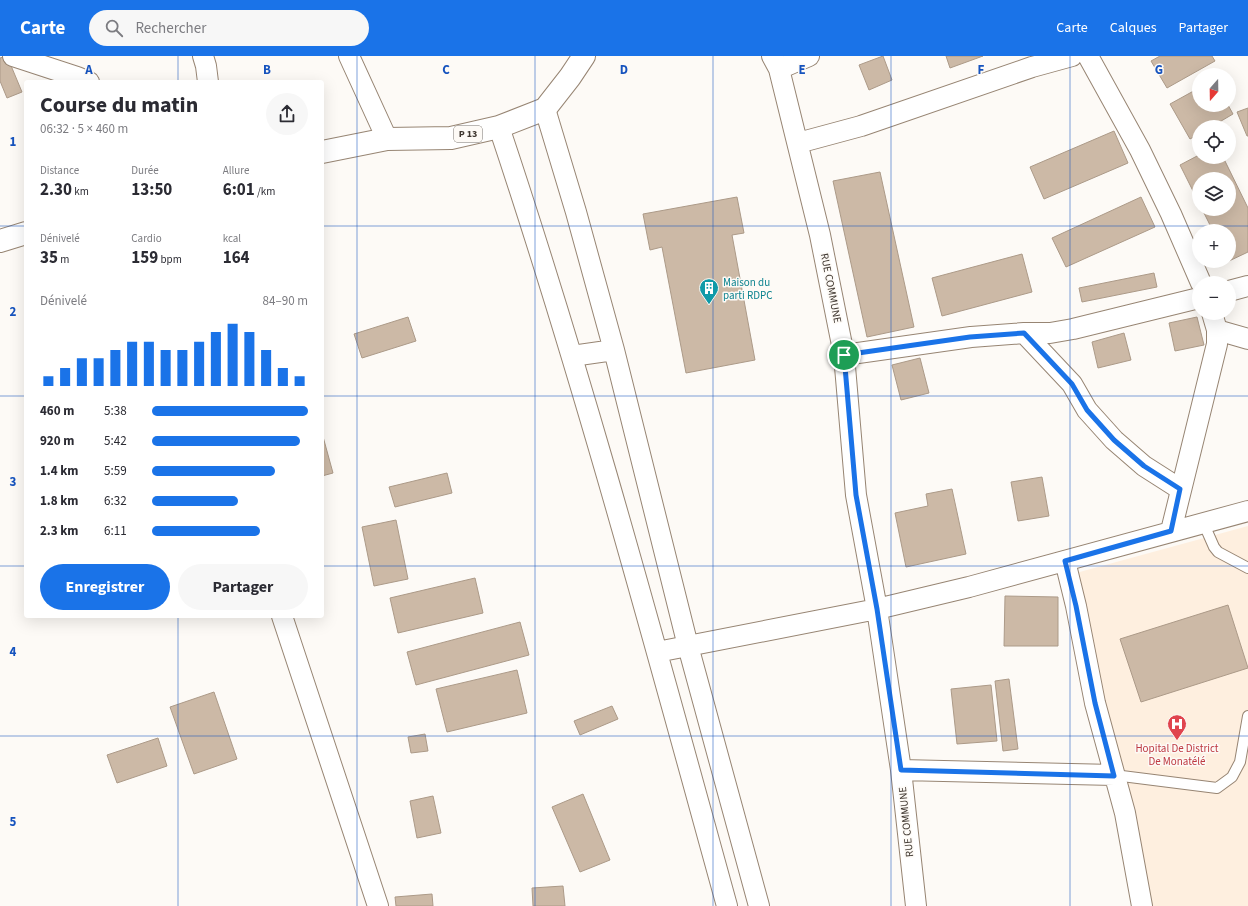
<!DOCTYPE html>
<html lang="fr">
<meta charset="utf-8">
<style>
:root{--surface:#fff;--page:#f7f7f7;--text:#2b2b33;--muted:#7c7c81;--accent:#1a73e8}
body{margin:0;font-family:"Source Sans 3",sans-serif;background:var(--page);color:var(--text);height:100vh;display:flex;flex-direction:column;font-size:15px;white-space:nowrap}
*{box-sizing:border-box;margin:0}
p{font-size:13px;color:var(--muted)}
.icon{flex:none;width:22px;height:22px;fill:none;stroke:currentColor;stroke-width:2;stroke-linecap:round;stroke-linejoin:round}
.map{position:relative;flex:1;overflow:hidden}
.details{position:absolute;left:24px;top:24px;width:300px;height:538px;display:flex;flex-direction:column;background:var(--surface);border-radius:4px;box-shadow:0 4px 16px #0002}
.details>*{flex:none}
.needle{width:26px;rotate:200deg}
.buttons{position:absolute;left:1192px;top:12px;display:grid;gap:8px}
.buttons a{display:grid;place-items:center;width:44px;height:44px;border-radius:50%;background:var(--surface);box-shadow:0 4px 16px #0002;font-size:20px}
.pin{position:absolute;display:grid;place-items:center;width:34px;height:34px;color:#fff;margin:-17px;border:2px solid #fff;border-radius:50%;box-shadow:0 1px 4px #0007}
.round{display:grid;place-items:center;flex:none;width:42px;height:42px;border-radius:21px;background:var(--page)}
.summary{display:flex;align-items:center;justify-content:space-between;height:68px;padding:0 16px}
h1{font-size:22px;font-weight:700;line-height:30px}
.figures{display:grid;grid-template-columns:repeat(3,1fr);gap:6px;height:68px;padding:4px 16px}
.figures div{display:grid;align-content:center}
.figures b{font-size:17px;font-weight:700}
.figures small{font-size:11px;font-weight:400}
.figures p{font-size:11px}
.chart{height:112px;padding:8px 16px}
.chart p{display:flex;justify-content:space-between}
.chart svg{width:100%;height:72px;margin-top:4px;stroke:var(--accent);stroke-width:6}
.cta{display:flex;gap:8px;margin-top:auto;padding:8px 16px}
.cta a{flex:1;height:46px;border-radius:24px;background:var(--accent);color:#fff;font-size:16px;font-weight:700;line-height:46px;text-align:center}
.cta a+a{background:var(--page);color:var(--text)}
ul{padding:0 16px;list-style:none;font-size:13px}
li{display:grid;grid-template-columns:64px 48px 1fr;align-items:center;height:30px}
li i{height:10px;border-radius:5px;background:var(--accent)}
header{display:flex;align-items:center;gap:24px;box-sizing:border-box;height:56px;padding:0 20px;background:var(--accent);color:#fff}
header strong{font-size:19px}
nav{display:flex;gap:22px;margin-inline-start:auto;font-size:14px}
.search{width:280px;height:36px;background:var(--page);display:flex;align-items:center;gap:10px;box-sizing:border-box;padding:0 14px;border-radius:22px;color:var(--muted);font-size:15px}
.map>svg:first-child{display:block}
</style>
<header>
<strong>Carte</strong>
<div class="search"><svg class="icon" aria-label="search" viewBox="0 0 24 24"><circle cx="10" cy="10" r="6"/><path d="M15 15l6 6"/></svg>Rechercher</div>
<nav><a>Carte</a><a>Calques</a><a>Partager</a></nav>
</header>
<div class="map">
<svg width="1248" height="850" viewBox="0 0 1248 850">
<rect width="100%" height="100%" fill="#fdfaf6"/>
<!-- built -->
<path fill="#feefdf" d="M1248,470V850H1147L1065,520Z"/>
<!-- building -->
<path fill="#ccb9a6" stroke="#ac9a88" d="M6,0H7L22,36L7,42L0,25V2Z
M883,0L892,24L869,34L859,9Z
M946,0H983L950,12Z
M1160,0H1212L1215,5L1167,32L1151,5Z
M1199,32V49H1228L1233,58L1211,71H1199V78L1190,83L1170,48Z
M1248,52V80H1247L1237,56Z
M1114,75L1128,107L1044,143L1030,111Z
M1199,99V101H1223L1248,152V196L1229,205V175H1213L1202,153H1229V123H1199V147L1180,109Z
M880,116L914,271L867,281L833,125Z
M737,141L744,177L732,179L755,304L686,317L662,191L650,194L643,158Z
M1141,141L1155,171L1066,211L1052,182Z
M1022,198L1032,236L942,260L932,222Z
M1154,217L1157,231L1082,246L1079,232Z
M408,261L416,285L362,302L354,278Z
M1197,261L1204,289L1175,295L1169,267Z
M1124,277L1131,304L1098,312L1092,286Z
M920,302L929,337L901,344L892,309Z
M322,377L333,417L322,420Z
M447,417L452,437L395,451L389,431Z
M1042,421L1049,460L1018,465L1011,426Z
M952,433L966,498L906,511L895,457L928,450L926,438Z
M396,464L408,523L374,530L362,471Z
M475,522L483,557L398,577L390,542Z
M1005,540L1058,541V590H1004Z
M1228,549L1248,612L1141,646L1120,583Z
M520,566L529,599L416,629L407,596Z
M517,614L527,657L447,676L436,633Z
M1009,623L1018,693L1003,695L995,625Z
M991,629L997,685L957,688L951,633Z
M214,636L237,703L194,718L170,651Z
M612,650L618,663L580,679L574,665Z
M425,678L428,695L411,697L408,681Z
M158,682L167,710L117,727L107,699Z
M583,738L610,804L580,816L552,751Z
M433,740L441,777L417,782L410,745Z
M563,830L565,850H533L532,832Z
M432,838L433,850H396L395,841Z"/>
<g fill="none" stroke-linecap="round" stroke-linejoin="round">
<defs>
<path id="service" d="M1203,466L1214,491L1218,496L1248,512
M1114,719L1217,732L1232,721L1240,706L1248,660"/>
<path id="minor" d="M13,0L77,21L89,26
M203,0L206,10L208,26
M349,0L387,83
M772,0L779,13L820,179L844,299L856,439L877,553L901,714L916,850
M1088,0L1140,94L1171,158L1201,227
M779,13L809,0
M545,53L576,156L614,294L688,590L759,850
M499,71C585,328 655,589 727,850
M798,87L861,70L1032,11L1072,0
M1229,235L1248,230
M1217,274L1248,283
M1024,277L1072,328L1087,354L1114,384L1144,410L1180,433
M844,299L971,281L1024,277H1050L1073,273L1199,242
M572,300L614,294
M1171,475L1217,288V274L1212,257
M1065,505L1076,550L1095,647L1125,757L1142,850
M282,560L378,850
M657,596L877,553L969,531L1248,455
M901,714L1114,719"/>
<path id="primary" d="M322,96L387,83L451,82L499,71L545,53L570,21L584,0
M0,185L26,177"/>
</defs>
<!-- service casing -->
<use href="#service" stroke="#978573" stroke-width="12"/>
<!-- minor casing -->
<use href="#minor" stroke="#978573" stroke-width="22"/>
<!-- primary casing -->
<use href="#primary" stroke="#978573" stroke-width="24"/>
<!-- service -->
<use href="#service" stroke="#fff" stroke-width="10"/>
<!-- minor -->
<use href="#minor" stroke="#fff" stroke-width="20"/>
<!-- primary -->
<use href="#primary" stroke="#fff" stroke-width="22"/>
</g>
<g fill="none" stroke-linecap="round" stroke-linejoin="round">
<defs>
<path id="route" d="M1024,277L1072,328L1087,354L1114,384L1144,410L1180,433L1171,475L1065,505L1076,550L1095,647L1114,720L901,714L877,553L856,439L844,299L970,281Z"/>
</defs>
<!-- route casing -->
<use href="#route" stroke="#fff" stroke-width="8"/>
<!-- route -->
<use href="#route" stroke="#1a73e8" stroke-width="5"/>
</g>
<!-- grid -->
<path fill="none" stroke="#1653be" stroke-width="1" stroke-opacity="0.55" d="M178,0V26M357,0V850M535,0V850M713,0V850M891,0V850M1070,0V850M0,170H26M322,170H1248M0,340H26M322,340H1248M0,510H26M322,510H1248M178,560V850M0,680H1248"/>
<!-- icons -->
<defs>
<symbol id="building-pin" viewBox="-11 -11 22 30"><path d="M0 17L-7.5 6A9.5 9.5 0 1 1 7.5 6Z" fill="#0f9aa8" stroke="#fdfaf6"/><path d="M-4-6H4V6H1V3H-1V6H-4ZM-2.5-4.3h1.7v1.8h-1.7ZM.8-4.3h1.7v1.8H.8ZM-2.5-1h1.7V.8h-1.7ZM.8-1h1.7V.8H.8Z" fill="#fff"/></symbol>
<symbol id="hospital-pin" viewBox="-11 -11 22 30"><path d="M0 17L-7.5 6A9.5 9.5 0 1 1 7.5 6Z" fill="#e0444e" stroke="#fdfaf6"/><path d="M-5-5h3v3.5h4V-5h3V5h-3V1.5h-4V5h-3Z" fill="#fff"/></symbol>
</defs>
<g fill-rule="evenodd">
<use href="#building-pin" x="698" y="221" width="22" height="30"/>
<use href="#hospital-pin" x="1166" y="657" width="22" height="30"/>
</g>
<g text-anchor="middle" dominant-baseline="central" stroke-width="3" stroke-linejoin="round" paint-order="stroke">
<!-- shield labels -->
<rect fill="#fdfaf6" stroke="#77716b" stroke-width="1" x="454" y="70" width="28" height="16" rx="3"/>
<g font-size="10" font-weight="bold" fill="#3e362f">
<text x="468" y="78">P 13</text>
</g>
<!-- culture labels -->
<g font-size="11" fill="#0d838f" stroke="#fdfaf6" text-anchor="start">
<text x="723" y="226">Maison du<tspan x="723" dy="13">parti RDPC</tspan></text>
</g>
<!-- street labels -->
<g font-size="11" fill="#3e362f" stroke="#fdfaf6">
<text transform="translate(831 232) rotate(79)">RUE COMMUNE</text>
<text transform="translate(906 766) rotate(-96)">RUE COMMUNE</text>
</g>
<!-- health labels -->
<g font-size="11" fill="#be3a42" stroke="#fdfaf6">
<text x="1177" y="692">Hopital De District<tspan x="1177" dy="13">De Monatélé</tspan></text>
</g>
</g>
<g font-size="13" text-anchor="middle" font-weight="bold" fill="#1653be" stroke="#fdfaf6" stroke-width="3" stroke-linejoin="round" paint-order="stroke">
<text x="89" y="18">A</text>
<text x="267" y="18">B</text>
<text x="446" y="18">C</text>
<text x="624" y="18">D</text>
<text x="802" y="18">E</text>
<text x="981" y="18">F</text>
<text x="1159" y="18">G</text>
<text x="13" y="90">1</text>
<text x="13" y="260">2</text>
<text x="13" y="430">3</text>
<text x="13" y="600">4</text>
<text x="13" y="770">5</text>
</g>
</svg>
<div class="buttons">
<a><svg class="needle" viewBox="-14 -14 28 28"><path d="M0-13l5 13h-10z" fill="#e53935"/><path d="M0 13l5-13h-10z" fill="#7c7c81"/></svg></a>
<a><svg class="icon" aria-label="locate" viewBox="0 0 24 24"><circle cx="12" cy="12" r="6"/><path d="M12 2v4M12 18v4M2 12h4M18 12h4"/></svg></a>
<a><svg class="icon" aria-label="layers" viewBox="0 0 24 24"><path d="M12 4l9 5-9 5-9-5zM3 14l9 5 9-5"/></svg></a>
<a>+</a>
<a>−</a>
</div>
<div class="pin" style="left:844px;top:299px;background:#1e9e55"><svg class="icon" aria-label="arrive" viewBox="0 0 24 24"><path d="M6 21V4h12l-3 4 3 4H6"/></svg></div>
<section class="details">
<div class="summary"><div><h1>Course du matin</h1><p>06:32 · 5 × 460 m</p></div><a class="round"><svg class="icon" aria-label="share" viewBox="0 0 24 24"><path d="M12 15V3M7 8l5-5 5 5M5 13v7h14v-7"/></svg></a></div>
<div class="figures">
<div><p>Distance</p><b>2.30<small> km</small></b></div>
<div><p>Durée</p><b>13:50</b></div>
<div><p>Allure</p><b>6:01<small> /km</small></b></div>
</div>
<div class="figures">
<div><p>Dénivelé</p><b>35<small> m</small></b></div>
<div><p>Cardio</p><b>159<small> bpm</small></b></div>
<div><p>kcal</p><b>164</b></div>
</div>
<div class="chart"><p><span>Dénivelé</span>84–90 m</p>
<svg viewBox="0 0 160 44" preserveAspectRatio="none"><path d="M5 44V38M15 44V33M25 44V27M35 44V27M45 44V22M55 44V17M65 44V17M75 44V22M85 44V22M95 44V17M105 44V11M115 44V6M125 44V11M135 44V22M145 44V33M155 44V38"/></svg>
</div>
<ul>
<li><b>460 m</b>5:38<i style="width:100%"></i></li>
<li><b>920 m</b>5:42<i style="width:95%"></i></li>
<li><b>1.4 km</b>5:59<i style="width:79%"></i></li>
<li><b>1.8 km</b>6:32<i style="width:55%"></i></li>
<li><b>2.3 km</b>6:11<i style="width:69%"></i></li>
</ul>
<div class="cta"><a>Enregistrer</a><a>Partager</a></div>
</section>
</div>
